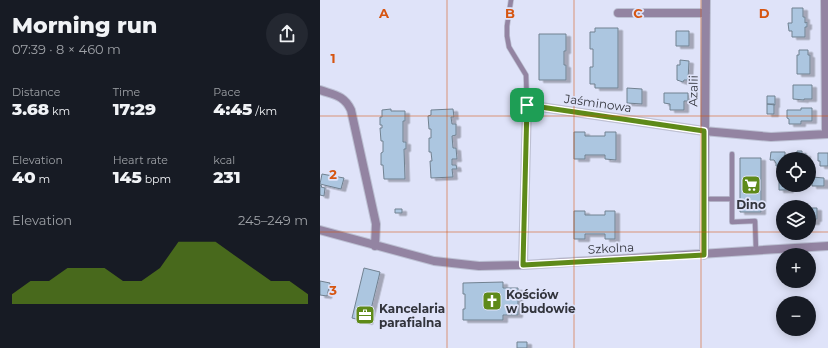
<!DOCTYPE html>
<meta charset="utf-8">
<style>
:root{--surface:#171b24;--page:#242831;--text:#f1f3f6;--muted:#9ea1a6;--accent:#5e8a19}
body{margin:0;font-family:Montserrat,sans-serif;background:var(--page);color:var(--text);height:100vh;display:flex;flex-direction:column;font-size:15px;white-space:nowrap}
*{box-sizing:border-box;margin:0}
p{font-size:13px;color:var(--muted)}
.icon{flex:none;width:22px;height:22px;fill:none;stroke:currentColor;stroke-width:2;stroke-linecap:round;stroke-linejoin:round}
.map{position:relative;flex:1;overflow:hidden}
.details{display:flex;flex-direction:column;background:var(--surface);width:320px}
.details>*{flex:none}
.buttons{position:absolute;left:456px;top:152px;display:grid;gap:8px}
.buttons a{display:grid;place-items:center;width:40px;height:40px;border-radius:50%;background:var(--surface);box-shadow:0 2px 10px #0003;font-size:20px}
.pin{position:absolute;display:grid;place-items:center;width:34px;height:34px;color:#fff;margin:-17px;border-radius:8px;box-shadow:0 2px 6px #0006}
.round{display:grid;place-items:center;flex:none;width:42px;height:42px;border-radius:21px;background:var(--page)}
.headline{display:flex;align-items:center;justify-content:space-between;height:68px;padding:0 12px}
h1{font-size:22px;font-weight:800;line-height:30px}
.stats{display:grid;grid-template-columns:repeat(3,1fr);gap:6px;height:68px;padding:4px 12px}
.stats div{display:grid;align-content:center}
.stats b{font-size:17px;font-weight:800}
.stats small{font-size:11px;font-weight:400}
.stats p{font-size:11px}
.chart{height:112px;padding:8px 12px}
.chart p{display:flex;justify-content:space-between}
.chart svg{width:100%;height:72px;margin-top:4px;fill:var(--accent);opacity:.7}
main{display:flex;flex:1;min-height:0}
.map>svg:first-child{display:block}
</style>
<main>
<section class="details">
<div class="headline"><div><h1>Morning run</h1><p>07:39 · 8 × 460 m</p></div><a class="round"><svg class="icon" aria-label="share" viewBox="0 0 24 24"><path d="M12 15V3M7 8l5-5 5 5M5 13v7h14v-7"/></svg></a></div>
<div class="stats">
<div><p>Distance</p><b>3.68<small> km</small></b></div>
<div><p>Time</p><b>17:29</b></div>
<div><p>Pace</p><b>4:45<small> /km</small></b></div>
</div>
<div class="stats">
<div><p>Elevation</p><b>40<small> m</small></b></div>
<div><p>Heart rate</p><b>145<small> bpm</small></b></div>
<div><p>kcal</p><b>231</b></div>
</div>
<div class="chart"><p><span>Elevation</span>245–249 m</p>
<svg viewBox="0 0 160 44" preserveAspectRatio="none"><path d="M0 44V38L10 30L20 30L30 22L40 22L50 22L60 30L70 30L80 22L90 6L100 6L110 6L120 14L130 22L140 30L150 30L160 38V44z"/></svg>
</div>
</section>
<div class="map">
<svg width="508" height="348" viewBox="0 0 508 348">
<defs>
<filter id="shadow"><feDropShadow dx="4.5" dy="2.5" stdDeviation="0" flood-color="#0004"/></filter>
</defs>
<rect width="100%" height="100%" fill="#dfe3f9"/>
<!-- building -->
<path fill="#acc6e0" stroke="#718190" filter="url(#shadow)" d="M472,8H483V17H485V23L487,22V27H485V37H472V31H469L468,23H472Z
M275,28H298V88H275V84H270V67H273V49H270V32H275Z
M356,31H369V46H356Z
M219,34H246V51H244V65H246V80H219Z
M479,50H488V55H490V74H477V55H479Z
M360,60L369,61L368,80H364L363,82L357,80V65H360Z
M473,85H492V99H484V100L473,99Z
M307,88L322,89V104L307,103Z
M344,93H368V101H364V110H350V104L344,103Z
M447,96H455V105L447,104Z
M447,104H454V114H447Z
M481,108H492V121H481V124H469V119L467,118V110H481Z
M71,109V111H85V121H83V142H86V149H84L85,179H64L63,165H61V153L63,152V141H61L60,128H62V125H60V117H62V110Z
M133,109L134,117H131L132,124H136V135L132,136L133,148H136L137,159H132V165H136L137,169H132L133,177L111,178L110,161H112L111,152H109V138H111V129H109L108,116L111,115V110Z
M254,132H265V136H285V132H296V160L285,159V155H265V159H254Z
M477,151H482V154H486V159H473V154H477Z
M451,152H465V159H463V166H456V163L454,160H450Z
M498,153H508V166H500V161H498Z
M420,158H441V212H420Z
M2,174L24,178L21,189L0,184Z
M492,177L504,178V186H492Z
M459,181H463V185H469V190H459Z
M0,185L2,186L1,187L5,188L4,196L0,195Z
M489,208H497V219H495V222H489Z
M75,209H82V213H75Z
M254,211H265V215H285V211H295V239H285V234H265V239H254Z
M44,268L60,272L48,322L32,318Z
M0,281L10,283L7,296L0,295Z
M183,282V288H198V315H183V320H143V309H145V294H143V283Z
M197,342H207V348H197Z"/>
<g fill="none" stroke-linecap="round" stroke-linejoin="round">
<defs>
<path id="lane" d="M191,0L187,26V36L189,47L206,75L207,105
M384,199H412V154
M412,199V222L435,221L436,251"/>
<path id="street" d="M505,0L506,134
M298,13H386
M0,90C14,95 24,95 31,110L56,224L55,246
M0,230L114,261L159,266L203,265L508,246
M384,255L386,0
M203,265L207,105L384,131L451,137L508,134"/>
</defs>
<!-- lane casing -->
<use href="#lane" stroke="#bcc0d3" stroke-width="6"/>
<!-- street casing -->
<use href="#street" stroke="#bcc0d3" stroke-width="10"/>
<!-- lane -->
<use href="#lane" stroke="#9384a2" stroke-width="4.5"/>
<!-- street -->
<use href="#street" stroke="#9384a2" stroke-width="8"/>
</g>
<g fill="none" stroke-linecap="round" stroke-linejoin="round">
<defs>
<path id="route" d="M207,105L384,131V255L203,265Z"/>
</defs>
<!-- route casing -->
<use href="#route" stroke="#fff" stroke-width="8"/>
<!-- route -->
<use href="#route" stroke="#5e8a19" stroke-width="5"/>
</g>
<!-- grid -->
<path fill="none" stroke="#d65511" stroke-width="1" stroke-opacity="0.55" d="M127,0V348M254,0V348M381,0V348M0,116H508M0,232H463M489,232H508"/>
<!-- icons -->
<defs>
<symbol id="supermarket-square" viewBox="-11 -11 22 22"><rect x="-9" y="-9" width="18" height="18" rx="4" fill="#5e8a19" stroke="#dfe3f9"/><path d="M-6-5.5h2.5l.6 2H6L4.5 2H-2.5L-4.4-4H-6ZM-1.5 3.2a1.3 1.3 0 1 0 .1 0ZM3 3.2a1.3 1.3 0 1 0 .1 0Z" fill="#fff"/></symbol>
<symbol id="church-square" viewBox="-11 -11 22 22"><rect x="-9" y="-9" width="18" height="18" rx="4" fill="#5e8a19" stroke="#dfe3f9"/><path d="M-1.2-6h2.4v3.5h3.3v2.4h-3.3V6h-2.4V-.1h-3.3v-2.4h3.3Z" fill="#fff"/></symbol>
<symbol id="office-square" viewBox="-11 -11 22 22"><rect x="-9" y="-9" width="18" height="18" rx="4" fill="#5e8a19" stroke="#dfe3f9"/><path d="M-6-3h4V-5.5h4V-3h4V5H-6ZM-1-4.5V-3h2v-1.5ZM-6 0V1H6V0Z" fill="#fff"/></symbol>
</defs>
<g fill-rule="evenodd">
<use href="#supermarket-square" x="420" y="174" width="22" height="22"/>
<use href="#church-square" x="161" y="290" width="22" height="22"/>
<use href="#office-square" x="34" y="304" width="22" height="22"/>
</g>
<g text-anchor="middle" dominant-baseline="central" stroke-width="3.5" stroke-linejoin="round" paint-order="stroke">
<!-- street labels -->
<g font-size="12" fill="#32343c" stroke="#dfe3f9">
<text transform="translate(373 91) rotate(-89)">Azalii</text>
<text transform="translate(278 103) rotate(8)">Jaśminowa</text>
<text transform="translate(291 248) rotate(-3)">Szkolna</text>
</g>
<!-- poi labels -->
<g font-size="12" font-weight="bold" fill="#32343c" stroke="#dfe3f9" text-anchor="start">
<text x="431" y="204" text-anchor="middle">Dino</text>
<text x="186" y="294">Kościów<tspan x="186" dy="14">w budowie</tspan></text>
<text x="59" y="308">Kancelaria<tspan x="59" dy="14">parafialna</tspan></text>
</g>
</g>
<g font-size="13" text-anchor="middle" font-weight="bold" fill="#d65511" stroke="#dfe3f9" stroke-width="3.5" stroke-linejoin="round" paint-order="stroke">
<text x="64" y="18">A</text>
<text x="190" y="18">B</text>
<text x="318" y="18">C</text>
<text x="444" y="18">D</text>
<text x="13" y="63">1</text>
<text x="13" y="179">2</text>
<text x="13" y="295">3</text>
</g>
</svg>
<div class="buttons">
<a><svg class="icon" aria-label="locate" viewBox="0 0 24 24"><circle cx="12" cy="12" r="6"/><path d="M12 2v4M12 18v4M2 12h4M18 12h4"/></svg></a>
<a><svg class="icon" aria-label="layers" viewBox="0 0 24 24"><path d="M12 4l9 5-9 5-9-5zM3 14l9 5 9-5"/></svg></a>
<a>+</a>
<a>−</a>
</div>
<div class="pin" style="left:207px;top:105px;background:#1e9e55"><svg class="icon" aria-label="arrive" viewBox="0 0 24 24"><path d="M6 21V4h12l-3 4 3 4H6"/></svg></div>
</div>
</main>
